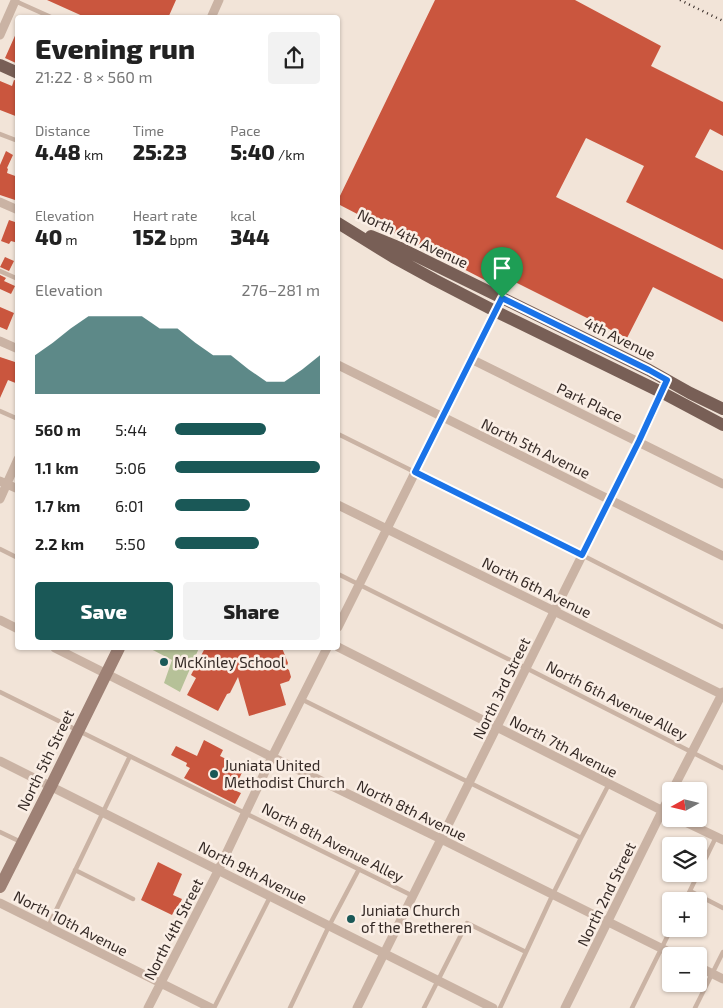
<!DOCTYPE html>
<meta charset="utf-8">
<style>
:root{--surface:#fff;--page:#f2f2f2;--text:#222;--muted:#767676;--accent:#1a5857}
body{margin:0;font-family:"Exo 2",sans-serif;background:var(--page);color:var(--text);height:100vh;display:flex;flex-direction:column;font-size:19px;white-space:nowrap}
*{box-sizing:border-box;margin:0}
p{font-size:16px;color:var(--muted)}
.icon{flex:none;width:28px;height:28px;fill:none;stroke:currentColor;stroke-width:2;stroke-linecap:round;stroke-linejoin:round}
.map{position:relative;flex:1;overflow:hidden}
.side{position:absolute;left:15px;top:15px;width:325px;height:635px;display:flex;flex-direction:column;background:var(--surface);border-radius:5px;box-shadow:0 1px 4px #0004}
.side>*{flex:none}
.needle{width:32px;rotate:262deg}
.tools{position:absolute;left:662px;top:782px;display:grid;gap:10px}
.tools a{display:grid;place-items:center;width:45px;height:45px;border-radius:5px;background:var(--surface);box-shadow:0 1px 4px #0004;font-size:25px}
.pin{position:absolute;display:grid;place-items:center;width:42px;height:42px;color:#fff;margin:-51px -21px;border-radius:50% 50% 50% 0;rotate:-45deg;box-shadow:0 0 5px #0007}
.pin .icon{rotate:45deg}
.round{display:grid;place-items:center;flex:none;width:52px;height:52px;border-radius:5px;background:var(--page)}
.head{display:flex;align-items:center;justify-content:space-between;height:85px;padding:0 20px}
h1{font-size:28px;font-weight:800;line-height:38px}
.stats{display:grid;grid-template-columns:repeat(3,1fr);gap:8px;height:85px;padding:5px 20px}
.stats div{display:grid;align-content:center}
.stats b{font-size:21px;font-weight:800}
.stats small{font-size:14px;font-weight:400}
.stats p{font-size:14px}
.chart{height:140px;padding:10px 20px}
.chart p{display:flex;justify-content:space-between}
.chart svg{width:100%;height:90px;margin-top:5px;fill:var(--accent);opacity:.7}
.button{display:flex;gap:10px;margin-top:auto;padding:10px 20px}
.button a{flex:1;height:58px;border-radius:5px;background:var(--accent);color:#fff;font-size:20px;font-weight:800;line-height:58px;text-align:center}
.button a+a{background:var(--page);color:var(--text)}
ul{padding:0 20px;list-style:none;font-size:16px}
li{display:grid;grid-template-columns:80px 60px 1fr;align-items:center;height:38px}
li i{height:12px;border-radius:6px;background:var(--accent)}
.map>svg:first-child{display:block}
</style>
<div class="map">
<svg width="723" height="1008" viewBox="0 0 723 1008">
<rect width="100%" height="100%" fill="#f2e4d8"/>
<!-- green -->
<path fill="#b6c198" d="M149,648H199L180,692L164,683L172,660Z"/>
<!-- building -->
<path fill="#ca563e" d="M47,0H176L168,18H87Z
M435,0H575L661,46L651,66L723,102V136L710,129L695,157L723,171V250L626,202L644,166L586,138L556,197L723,279V322L653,287L627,338L513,281L508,292L338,204V200Z
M18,29V64L5,58Z
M14,80L18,81V117L0,110V81L12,86Z
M6,151L13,155L7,168L8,169L7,173L18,177V201L0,195V165Z
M9,220L18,223V243L11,241L9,244L1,241Z
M5,257L14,261L9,271L0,267Z
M0,275L6,278L4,281L15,286L11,294L0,289Z
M0,307L14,313L7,330L0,327Z
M0,357L18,363V384L8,380L0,398Z
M205,648H254L259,650L267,648H282L288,663L286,668L289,670L291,677L289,681L280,684L286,705L249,716L238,677L230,693L227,694L218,711L187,695L196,678L191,675Z
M204,740L223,750L220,756L244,768L234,790L241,793L235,804L184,778L190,768L186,766L187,763L171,755L176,746L197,756Z
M158,862L182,874L173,895L182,899L177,910L175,909L172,915L141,900Z"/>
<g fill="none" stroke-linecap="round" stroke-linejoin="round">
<!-- lane -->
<path stroke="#cab3a4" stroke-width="4.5" d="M15,1L53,18
M0,134L18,141
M0,271L18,279
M0,411L18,419
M338,434L582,555L723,627
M0,549L18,558
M338,574L526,668L723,768
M0,692L413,896
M301,699L581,838L553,894L500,1008
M0,832L21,842
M581,838L609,784
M75,870L133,899
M699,872L716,837
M690,891L723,908
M685,901L698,874
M48,927L130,756
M214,1008L270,897
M290,1008L329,926L359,869
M424,1008L467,923L526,952
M632,1008L671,929
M695,1008L723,952"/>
<!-- street -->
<path stroke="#cab3a4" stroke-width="9" d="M211,18L219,0
M0,35L15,1
M0,202L18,210
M0,341L18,349
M471,359L723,484
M338,365L723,556
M0,481L18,489
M0,499L18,459
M338,505L554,611L723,695
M0,620L18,629
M338,627L502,298
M338,647L671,815
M55,648L272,757L441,839L677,956
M0,761L493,1008
M672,791L723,692
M679,819L723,840
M0,903L211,1008
M699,967L723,979
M148,1008L218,871L272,757L327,648
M357,1008L639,441L664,387
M565,1008L671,793"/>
<!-- secondary -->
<path stroke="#9e8175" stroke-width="12" d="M0,887L51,786L119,648"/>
<!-- primary -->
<path stroke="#785f56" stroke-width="12" d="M0,65L18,73
M338,223L393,257L435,280L495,311L661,392L723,425
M371,236L398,247L649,370L690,393L723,409"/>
<!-- rail -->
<path stroke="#352a26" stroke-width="2.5" stroke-dasharray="1 4" stroke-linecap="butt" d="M680,0L723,21"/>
</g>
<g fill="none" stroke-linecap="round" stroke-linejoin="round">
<defs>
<path id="route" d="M502,298L649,370L667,380L639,441L582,555L415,472Z"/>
</defs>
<!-- route casing -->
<use href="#route" stroke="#fff" stroke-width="10"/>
<!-- route -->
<use href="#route" stroke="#1a73e8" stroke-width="6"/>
</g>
<!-- markers -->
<g fill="#1a5857" stroke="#faeee5" stroke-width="2">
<circle cx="164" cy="662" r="5"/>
<circle cx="214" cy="774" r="5"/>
<circle cx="351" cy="919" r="5"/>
</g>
<g text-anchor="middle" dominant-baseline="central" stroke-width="5" stroke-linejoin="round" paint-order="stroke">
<!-- street labels -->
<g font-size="15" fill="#352a26" stroke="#faeee5">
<text transform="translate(413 238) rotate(25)">North 4th Avenue</text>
<text transform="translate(620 338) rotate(26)">4th Avenue</text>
<text transform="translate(590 402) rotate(26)">Park Place</text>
<text transform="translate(536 448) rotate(26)">North 5th Avenue</text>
<text transform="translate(537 587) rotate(26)">North 6th Avenue</text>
<text transform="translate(501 688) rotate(-64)">North 3rd Street</text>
<text transform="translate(617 700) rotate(27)">North 6th Avenue Alley</text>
<text transform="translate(564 746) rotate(27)">North 7th Avenue</text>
<text transform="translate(45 760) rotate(-64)">North 5th Street</text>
<text transform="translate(412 810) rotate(26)">North 8th Avenue</text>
<text transform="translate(333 842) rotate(27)">North 8th Avenue Alley</text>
<text transform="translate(253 872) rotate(27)">North 9th Avenue</text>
<text transform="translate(606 894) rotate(-64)">North 2nd Street</text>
<text transform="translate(71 923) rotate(27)">North 10th Avenue</text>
<text transform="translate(173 929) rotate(-63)">North 4th Street</text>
</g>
<!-- poi labels -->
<g font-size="15" fill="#352a26" stroke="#faeee5" text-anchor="start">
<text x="174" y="662">McKinley School</text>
<text x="224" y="765">Juniata United<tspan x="224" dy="17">Methodist Church</tspan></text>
<text x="361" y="910">Juniata Church<tspan x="361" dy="17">of the Bretheren</tspan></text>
</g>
</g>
</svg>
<div class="tools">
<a><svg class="needle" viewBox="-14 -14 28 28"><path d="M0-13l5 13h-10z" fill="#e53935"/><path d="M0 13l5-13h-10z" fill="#767676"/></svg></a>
<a><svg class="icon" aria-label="layers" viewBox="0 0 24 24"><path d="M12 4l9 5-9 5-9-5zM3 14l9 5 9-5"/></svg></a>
<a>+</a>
<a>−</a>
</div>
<div class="pin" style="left:502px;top:298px;background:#1e9e55"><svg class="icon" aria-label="arrive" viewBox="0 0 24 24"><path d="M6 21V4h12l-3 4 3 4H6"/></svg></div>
<section class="side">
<div class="head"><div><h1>Evening run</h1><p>21:22 · 8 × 560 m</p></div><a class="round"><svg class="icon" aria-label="share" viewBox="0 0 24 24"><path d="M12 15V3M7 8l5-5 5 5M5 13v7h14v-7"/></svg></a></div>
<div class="stats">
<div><p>Distance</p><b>4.48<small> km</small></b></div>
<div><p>Time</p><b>25:23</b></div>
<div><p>Pace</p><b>5:40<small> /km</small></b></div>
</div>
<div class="stats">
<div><p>Elevation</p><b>40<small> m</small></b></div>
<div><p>Heart rate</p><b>152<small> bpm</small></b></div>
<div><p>kcal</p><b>344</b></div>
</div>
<div class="chart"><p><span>Elevation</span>276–281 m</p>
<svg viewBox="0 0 160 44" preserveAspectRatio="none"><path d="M0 44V25L10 19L20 12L30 6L40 6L50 6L60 6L70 12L80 12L90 19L100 25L110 25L120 32L130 38L140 38L150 32L160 25V44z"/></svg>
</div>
<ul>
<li><b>560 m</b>5:44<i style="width:63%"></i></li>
<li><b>1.1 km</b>5:06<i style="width:100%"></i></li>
<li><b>1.7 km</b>6:01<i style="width:52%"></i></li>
<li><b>2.2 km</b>5:50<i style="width:58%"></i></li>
</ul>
<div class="button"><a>Save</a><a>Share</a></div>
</section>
</div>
